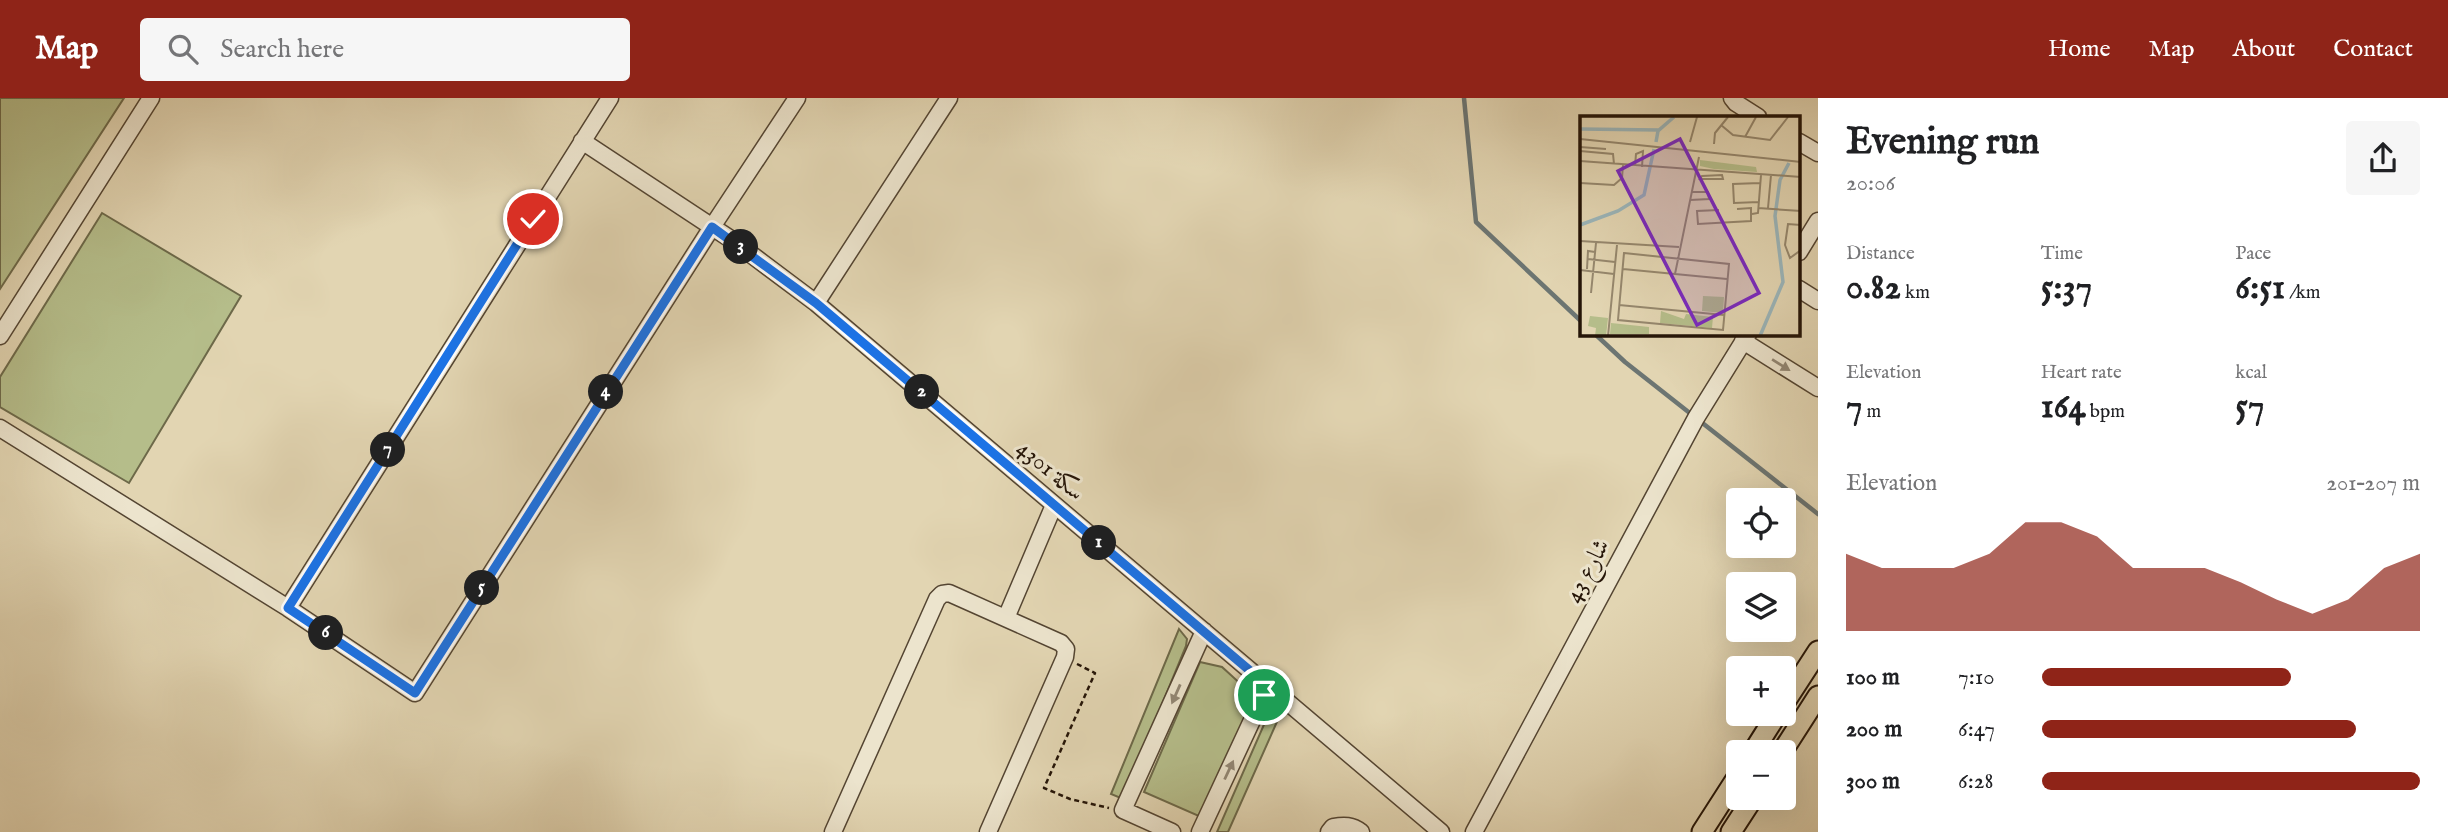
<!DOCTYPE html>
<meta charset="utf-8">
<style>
:root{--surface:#fff;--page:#f6f6f6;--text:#202124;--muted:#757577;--accent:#8f2418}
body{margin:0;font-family:"IM FELL English",Amiri,serif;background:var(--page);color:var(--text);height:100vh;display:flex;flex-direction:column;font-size:26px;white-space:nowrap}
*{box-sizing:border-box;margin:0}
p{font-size:23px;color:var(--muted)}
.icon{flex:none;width:38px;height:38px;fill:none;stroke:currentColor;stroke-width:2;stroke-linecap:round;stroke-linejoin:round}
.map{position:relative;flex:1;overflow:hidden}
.side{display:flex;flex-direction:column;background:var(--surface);width:630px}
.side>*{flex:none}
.fabs{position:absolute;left:1726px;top:390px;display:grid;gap:14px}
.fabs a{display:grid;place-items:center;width:70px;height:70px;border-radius:7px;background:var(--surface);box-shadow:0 7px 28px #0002;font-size:35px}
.pin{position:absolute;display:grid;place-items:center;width:60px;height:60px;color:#fff;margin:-30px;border:4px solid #fff;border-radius:50%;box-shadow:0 2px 7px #0007}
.km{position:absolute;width:35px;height:35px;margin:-18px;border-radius:50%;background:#222;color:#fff;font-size:19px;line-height:35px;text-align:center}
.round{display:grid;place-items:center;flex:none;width:74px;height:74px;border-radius:7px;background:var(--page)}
.headline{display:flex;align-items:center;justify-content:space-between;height:119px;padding:0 28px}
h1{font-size:38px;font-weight:700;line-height:52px}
.figures{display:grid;grid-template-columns:repeat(3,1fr);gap:10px;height:119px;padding:7px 28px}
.figures div{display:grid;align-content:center}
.figures b{font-size:35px;font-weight:700}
.figures small{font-size:19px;font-weight:400}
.figures p{font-size:19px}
.chart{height:196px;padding:14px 28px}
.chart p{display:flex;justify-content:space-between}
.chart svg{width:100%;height:126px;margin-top:7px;fill:var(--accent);opacity:.7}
ul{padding:0 28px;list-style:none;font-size:23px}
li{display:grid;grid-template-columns:112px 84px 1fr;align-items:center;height:52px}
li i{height:18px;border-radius:9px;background:var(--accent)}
header{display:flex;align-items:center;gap:42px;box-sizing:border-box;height:98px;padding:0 35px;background:var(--accent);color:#fff}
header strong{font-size:33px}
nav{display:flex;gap:38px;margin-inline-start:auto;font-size:24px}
.search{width:490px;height:63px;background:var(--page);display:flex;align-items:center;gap:18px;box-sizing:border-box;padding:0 24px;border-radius:7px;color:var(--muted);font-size:26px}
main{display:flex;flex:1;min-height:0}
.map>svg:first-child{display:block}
</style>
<header>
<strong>Map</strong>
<div class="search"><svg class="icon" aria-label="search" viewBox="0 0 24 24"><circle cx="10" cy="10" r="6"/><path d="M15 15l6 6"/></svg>Search here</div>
<nav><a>Home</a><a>Map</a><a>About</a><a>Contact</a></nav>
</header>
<main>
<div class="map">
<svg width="1818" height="734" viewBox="0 0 1818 734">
<rect width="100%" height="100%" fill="#e2d5b2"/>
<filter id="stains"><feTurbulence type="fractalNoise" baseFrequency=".00286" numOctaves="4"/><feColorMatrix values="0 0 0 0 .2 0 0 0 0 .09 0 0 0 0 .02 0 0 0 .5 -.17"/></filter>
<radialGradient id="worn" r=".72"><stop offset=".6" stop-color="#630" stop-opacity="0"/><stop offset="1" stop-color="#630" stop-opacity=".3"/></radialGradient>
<!-- green -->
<path fill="#b5bd8a" stroke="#6d6949" stroke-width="2" d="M0,0H124L0,191Z
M102,115L241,198L129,385L0,309V279Z
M1179,531L1187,541L1186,548L1123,701L1111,696Z
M1200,564L1222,569L1243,588L1252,605L1201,719L1144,694Z
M1278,616L1280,617L1228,734H1217L1266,622Z"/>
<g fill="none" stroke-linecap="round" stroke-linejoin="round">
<!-- stream -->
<path stroke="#6c7572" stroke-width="4.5" d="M1464,0L1476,124L1582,224
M1595,236L1625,264L1818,416"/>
<defs>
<path id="minor" d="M1732,0L1736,5L1758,19
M582,43L732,142L816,205L1441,734
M1799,44L1818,55
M1799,154L1818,123
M1799,191L1818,203
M816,205L949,0
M0,238L151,0
M1743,243L1818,290
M0,330L288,510L415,595L712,129L797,0
M288,510L610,0
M1006,520L1054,407
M833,734L937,501L942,496L949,495L1061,545L1066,551L1065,559L988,734
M1172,734L1123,712L1204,533
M1200,734L1268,588
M1329,734L1333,729C1344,727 1352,727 1361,734
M1474,734L1696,320L1748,236"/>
<path id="major" d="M1783,607L1818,553
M1753,654L1777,616
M1782,654L1818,598
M1702,734L1738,678
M1731,734L1753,700"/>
</defs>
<!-- minor casing -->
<use href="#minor" stroke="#544532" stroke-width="19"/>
<!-- major casing -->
<use href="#major" stroke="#251508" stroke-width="23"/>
<!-- path -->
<path stroke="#251508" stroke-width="2.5" stroke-dasharray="5 3.5" stroke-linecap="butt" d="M1077,566L1095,575L1044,690L1070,701L1109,710"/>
<!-- minor -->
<use href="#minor" stroke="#ece4cd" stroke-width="16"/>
<!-- major -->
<use href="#major" stroke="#e2d5b2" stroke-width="19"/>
</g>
<!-- one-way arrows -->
<defs><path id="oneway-solid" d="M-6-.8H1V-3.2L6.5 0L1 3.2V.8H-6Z" transform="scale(1.75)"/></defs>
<g fill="#928774">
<use href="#oneway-solid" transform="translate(1781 267) rotate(32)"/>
<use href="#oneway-solid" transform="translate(1176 596) rotate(114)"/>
<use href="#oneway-solid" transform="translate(1229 672) rotate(-65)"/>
</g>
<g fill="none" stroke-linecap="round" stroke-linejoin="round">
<defs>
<path id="route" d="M533,121L288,510L415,595L712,129L816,205L1268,588L1264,597"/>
</defs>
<!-- route casing -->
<use href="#route" stroke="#fff" stroke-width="14"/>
<!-- route -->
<use href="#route" stroke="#1a73e8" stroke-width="9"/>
</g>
<g text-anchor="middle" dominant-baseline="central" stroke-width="6" stroke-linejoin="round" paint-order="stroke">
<!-- street labels -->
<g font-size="24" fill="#251508" stroke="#ece4cd">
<text transform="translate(1050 373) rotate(40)">سكة 4301</text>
<text transform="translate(1588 473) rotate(-62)">شارع 43</text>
</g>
</g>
<!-- overview -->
<g transform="translate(1580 18)">
<rect width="220" height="220" fill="#e2d5b2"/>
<path d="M120,44L176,51L177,56L134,53L120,50ZM123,180L144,181L143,197L122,195ZM81,195L104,203L106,198L133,201L132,212L80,207ZM10,200L28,202L26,220H15L16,212L8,210ZM31,207L69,211V218H30Z" fill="#b5bd8a"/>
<path fill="none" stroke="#9bb5b9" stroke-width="3.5" d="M0,13L79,14M76,26L78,15L94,1M0,109L38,95L64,79L74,33M180,220L203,166L195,100L200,64L209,47"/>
<path fill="none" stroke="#96886e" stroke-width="2" d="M141,9L153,19L190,24L208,1M165,21L176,1M0,23L221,46M110,26L117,1M134,28L135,17L148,1M0,31L26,33M0,35L33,38L34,48M0,45L221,61M55,50L56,38L63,35L62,51M142,59L143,63H120L122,60ZM0,67L34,69L42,62L43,49M110,84L129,83L128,76H112M179,86L154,87L153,68L180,67M178,92L221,95M188,92L191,59M139,94L117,95L118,108L171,105V92L157,93M172,98L178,97L181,59M221,109L208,108L205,129L210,142L221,134M0,125L99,131M44,137L149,148L143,214L38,204ZM8,143L35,146M7,153L8,135L15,136M43,153L147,163M0,154L34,158M95,158L119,41M11,177L16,127M39,189L144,199M28,220L37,129"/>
<path fill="#7b2cbf" fill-opacity="0.15" stroke="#7b2cbf" stroke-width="3.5" d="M100,23L179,177L117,209L38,55Z"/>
<rect width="220" height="220" fill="none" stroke="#251508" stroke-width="3.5"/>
</g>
<rect width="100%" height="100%" filter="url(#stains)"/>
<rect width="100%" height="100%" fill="url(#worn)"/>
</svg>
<div class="fabs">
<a><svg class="icon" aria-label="locate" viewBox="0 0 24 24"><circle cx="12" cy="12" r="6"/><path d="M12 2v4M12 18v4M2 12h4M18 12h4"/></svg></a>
<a><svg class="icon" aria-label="layers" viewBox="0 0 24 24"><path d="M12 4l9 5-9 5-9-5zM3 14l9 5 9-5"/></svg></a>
<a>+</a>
<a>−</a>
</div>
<div class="pin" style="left:1264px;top:597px;background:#1e9e55"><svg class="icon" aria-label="arrive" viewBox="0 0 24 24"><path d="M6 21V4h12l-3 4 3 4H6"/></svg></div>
<div class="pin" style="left:533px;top:121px;background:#d93025"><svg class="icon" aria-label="check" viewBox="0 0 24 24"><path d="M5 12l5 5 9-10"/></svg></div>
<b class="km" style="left:1099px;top:445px">1</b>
<b class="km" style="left:922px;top:294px">2</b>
<b class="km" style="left:741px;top:149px">3</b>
<b class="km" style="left:606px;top:294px">4</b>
<b class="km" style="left:482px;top:490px">5</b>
<b class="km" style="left:326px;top:535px">6</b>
<b class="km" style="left:388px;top:352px">7</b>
</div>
<section class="side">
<div class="headline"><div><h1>Evening run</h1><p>20:06</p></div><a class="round"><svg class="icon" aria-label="share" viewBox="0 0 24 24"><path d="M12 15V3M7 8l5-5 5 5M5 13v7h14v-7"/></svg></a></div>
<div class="figures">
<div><p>Distance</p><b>0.82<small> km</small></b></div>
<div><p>Time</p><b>5:37</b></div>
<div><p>Pace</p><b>6:51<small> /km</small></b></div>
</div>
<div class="figures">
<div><p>Elevation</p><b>7<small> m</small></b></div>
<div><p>Heart rate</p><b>164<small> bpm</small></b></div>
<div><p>kcal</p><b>57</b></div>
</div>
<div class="chart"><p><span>Elevation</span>201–207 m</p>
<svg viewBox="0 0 160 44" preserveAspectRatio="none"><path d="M0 44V17L10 22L20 22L30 22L40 17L50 6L60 6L70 11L80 22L90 22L100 22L110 27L120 33L130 38L140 33L150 22L160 17V44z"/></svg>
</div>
<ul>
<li><b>100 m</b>7:10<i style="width:66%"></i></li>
<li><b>200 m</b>6:47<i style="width:83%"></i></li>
<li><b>300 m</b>6:28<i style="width:100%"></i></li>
</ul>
</section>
</main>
